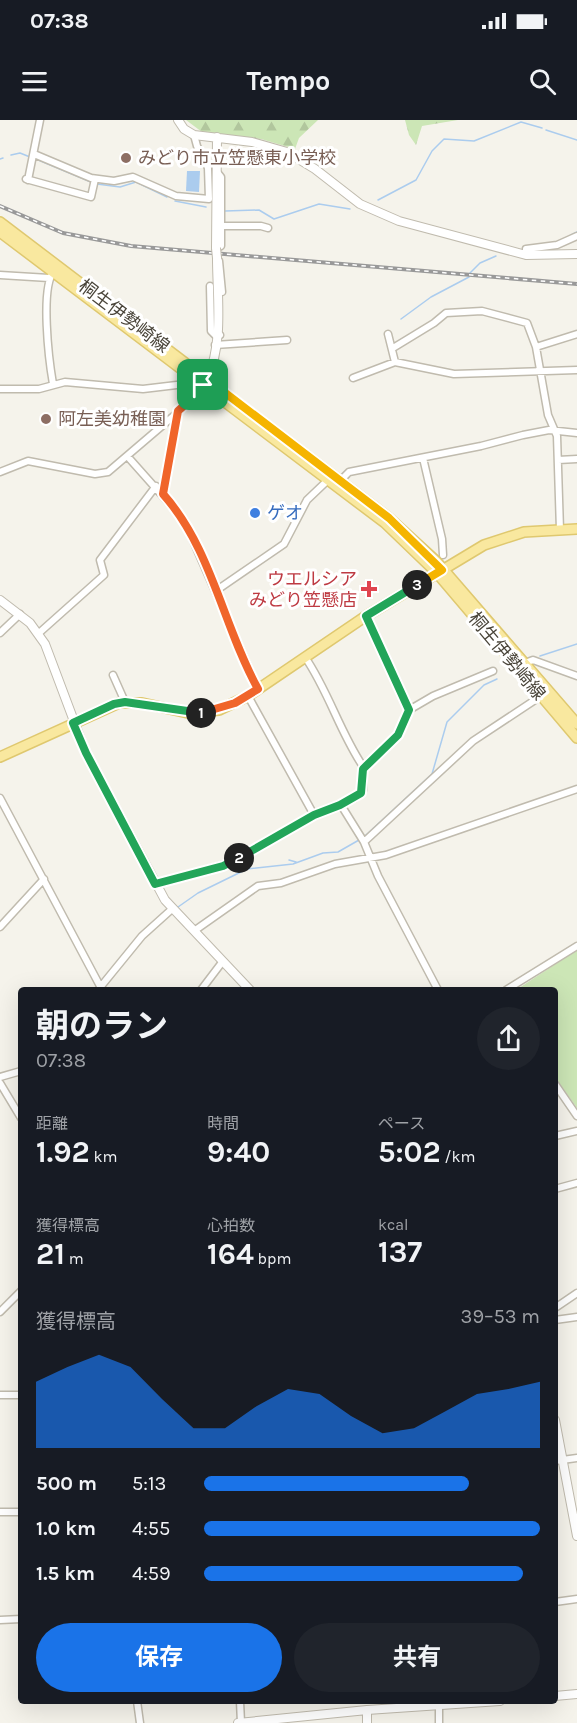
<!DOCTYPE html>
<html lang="ja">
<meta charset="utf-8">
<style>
:root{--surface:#171b24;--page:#20242c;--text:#f1f3f6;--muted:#9ea1a6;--accent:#1a73e8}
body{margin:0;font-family:Karla,"Noto Sans JP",sans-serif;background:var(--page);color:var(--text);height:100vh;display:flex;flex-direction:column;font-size:22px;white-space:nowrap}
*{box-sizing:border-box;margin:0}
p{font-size:20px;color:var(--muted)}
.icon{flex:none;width:33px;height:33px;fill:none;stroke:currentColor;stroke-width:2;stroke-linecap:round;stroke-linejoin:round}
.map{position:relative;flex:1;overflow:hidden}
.panel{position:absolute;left:18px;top:867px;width:540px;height:717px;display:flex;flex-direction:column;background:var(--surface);border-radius:6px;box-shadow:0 6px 24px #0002}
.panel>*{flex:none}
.pin{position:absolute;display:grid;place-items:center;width:51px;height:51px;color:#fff;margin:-26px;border-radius:12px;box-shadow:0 3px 9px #0006}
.km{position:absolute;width:30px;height:30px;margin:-15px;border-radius:50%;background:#222;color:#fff;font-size:16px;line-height:30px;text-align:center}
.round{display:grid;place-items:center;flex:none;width:63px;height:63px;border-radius:32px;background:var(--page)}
.overview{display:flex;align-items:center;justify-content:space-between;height:102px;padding:0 18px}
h1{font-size:33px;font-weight:700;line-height:45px}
.figures{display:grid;grid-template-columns:repeat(3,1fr);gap:9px;height:102px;padding:6px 18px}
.figures div{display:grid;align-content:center}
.figures b{font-size:30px;font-weight:700}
.figures small{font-size:16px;font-weight:400}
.figures p{font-size:16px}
.chart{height:168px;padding:12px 18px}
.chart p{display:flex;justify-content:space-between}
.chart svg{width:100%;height:108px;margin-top:6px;fill:var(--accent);opacity:.7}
.cta{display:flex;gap:12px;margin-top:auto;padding:12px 18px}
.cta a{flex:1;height:69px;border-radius:36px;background:var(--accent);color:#fff;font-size:24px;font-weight:700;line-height:69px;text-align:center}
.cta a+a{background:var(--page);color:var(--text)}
ul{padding:0 18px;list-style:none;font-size:20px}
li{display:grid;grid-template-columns:96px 72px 1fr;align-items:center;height:45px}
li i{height:15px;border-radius:8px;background:var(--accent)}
.status{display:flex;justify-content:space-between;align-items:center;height:42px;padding:0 30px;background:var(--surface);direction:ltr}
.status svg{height:16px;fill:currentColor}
header{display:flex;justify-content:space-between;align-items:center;height:78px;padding:0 18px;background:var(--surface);font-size:27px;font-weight:700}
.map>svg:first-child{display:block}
</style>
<div class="status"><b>07:38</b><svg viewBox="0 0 49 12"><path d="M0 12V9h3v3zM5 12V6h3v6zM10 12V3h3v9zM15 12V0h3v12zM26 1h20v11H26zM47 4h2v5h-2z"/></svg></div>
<header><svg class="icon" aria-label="menu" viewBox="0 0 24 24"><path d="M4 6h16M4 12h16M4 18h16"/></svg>Tempo<svg class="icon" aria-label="search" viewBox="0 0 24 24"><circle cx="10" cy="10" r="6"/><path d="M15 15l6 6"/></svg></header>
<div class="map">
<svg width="577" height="1603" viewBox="0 0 577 1603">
<defs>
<pattern id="forest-firs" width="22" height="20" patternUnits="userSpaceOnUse" patternTransform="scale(1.5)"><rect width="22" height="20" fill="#cce6b6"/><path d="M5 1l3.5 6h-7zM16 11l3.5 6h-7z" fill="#b1c69d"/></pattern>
</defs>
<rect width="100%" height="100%" fill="#f5f3eb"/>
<!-- forest -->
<path fill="url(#forest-firs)" d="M186,0H318L299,18L295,29L261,19L202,12Z
M405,0H458L422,6L416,25L409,15Z"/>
<!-- pitch -->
<path fill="#cce6b6" d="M577,830V988L555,957V870H516Z"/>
<!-- water -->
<path fill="#abccee" d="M187,51H200L199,72L186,71Z"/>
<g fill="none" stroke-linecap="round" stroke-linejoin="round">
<!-- stream -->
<path stroke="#abccee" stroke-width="1.5" d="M546,10L577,20
M11,35L20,33L30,37
M0,39L3,38
M36,39L91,62
M97,64L120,67L136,62L167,77
M378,80L416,60L432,31L444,19L474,21L521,2L542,8
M175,81L206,87
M225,91L259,90L274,99L319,84L350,89
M571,115L577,112
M470,153L480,143L496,136
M401,199L431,177L469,157
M540,536L577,524
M365,716L432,654L447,602L484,565L497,559
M289,740L296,742
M178,787L198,773L247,749L293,744L323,733L338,732L359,720"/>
<defs>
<path id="minor" d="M34,34L91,58L114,61L133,57L176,76L209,79L208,48L197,26L194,15
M217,52L221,57V126L219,127
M26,59L91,77L95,59
M28,60L40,0
M221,106H261L268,108
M526,135V129L557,125L577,116
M219,141L222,172
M0,155L49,158
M210,166L211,211L217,217L220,215
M388,214L395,242
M215,225L287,220
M536,227L577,214
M393,228L434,203L446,193L482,191L527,203L536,227L548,295L557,316L560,410
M353,258L395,242L454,254L577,250
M53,264C49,241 40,168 54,151
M0,269H39L65,262L143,269L185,264
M128,337L184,400L258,569
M423,338L442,419L443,435
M558,340L577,339
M0,352L28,341L95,354L108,352L190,282L204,264
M341,360L349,352L481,326L523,315L549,310L577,313
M163,374L178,291
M217,470L284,424L307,380L329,359
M366,496L409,590
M0,513L20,494
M39,513L104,455L100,440L156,366
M305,537C329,572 340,613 364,648
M525,543L533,540L577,556
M113,555L125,582
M248,576L314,695
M0,678L100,866
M341,685L364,722L378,756L438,870
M364,722L473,621L541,576
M155,764L229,743L314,695L355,678L363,670V649L398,615L409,590L433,576L493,551
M0,807L44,759
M194,811L258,766L281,763L335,744L386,735L577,669
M98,870L142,816L172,789
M201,870L223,841
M506,870L577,826
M0,957L21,951
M0,963L21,998
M555,964L577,996
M555,1016L577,1011
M555,1069L577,1063
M555,1188L577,1173
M0,1192L21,1171
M555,1200L577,1197
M0,1275H21
M555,1341L577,1338
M0,1392H21
M555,1482L577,1479
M0,1500L21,1499
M137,1581L140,1603
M240,1581L241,1603
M439,1585V1603"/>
<path id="tertiary" d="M178,0L184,9L194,15L252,22L287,32L315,49L360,84L399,101L526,135L577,134
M216,128L217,17
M207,259C224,223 217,176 217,138
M0,480L30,503L45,524L86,633L165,780L250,870
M555,1300L577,1416
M555,1576L577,1574
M238,1603L367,1590L500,1581
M367,1603V1590"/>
<path id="primary" d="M0,102L389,398L436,441L577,604
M0,112L385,403L437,453L577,618
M0,637L119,583H142L188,593L219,590L248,576L366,496L484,425L524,412L577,409"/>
</defs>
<!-- minor casing -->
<use href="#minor" stroke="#c0bbae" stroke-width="9"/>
<!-- tertiary casing -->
<use href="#tertiary" stroke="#c0bbae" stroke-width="10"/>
<!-- primary casing -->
<use href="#primary" stroke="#dfc86f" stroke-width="12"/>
<!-- minor -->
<use href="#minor" stroke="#fff" stroke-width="6"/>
<!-- tertiary -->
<use href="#tertiary" stroke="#fff" stroke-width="8"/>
<!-- primary -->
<use href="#primary" stroke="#f9e89f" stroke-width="9"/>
<defs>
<path id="rail" d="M0,86L63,113L131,126L577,164"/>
</defs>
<!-- rail casing -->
<use href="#rail" stroke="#999" stroke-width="4"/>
<!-- rail -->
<use href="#rail" stroke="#fff" stroke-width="1.5" stroke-dasharray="4.5" stroke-linecap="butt"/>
<defs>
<path id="tertiary-bridge" d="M216,128L217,138"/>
</defs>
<!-- tertiary-bridge casing -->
<use href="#tertiary-bridge" stroke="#c0bbae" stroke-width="10" stroke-linecap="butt"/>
<!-- tertiary-bridge -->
<use href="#tertiary-bridge" stroke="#fff" stroke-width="8"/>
</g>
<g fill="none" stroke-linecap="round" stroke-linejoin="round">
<defs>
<path id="split-1" d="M201,593L235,583L258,569C223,506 212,429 163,374L178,291L198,273L203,265"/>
<path id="split-2" d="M201,593L125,582L114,584L73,603L86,633L155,764L223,746L239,738"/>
<path id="split-3" d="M239,738L314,695L340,685L361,673L363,649L398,615L409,590L366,496L417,465"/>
<path id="split-4" d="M203,265L207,259L389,398L442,450L417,465"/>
</defs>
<!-- split-1 casing -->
<use href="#split-1" stroke="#fff" stroke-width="12"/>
<!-- split-2 casing -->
<use href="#split-2" stroke="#fff" stroke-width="12"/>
<!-- split-3 casing -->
<use href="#split-3" stroke="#fff" stroke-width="12"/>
<!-- split-4 casing -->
<use href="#split-4" stroke="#fff" stroke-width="12"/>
<!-- split-1 -->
<use href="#split-1" stroke="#f0652b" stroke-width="8"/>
<!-- split-2 -->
<use href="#split-2" stroke="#22a559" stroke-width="8"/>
<!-- split-3 -->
<use href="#split-3" stroke="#22a559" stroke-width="8"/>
<!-- split-4 -->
<use href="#split-4" stroke="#f5b400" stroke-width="8"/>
</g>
<!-- markers -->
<g fill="#8d6e63" stroke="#fff" stroke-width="2">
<circle cx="126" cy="38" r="6"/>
<circle cx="46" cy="299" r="6"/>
</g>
<circle fill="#3f7fe0" stroke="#fff" stroke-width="2" cx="255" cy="393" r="6"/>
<path fill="#e0444e" stroke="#fff" stroke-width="2" d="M366 460h6v6h6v6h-6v6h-6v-6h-6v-6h6z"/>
<g text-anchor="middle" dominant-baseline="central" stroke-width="6" stroke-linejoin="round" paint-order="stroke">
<!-- education labels -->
<g font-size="18" fill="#785e54" stroke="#fff" text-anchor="start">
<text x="138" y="38">みどり市立笠懸東小学校</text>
<text x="58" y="299">阿左美幼稚園</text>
</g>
<!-- street labels -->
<g font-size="18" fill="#494439" stroke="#fff">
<text transform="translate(124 196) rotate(37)">桐生伊勢崎線</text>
<text transform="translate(507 536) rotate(50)">桐生伊勢崎線</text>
</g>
<!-- shop labels -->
<g font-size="18" fill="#366cbe" stroke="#fff" text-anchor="start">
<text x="267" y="393">ゲオ</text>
</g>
<!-- health labels -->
<g font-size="18" fill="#be3a42" stroke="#fff" text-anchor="end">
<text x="357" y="459">ウエルシア<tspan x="357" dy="21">みどり笠懸店</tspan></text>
</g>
</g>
</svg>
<div class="pin" style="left:203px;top:265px;background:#1e9e55"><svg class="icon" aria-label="arrive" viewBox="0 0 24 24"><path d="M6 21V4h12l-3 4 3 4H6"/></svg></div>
<b class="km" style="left:201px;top:593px">1</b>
<b class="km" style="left:239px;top:738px">2</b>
<b class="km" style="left:417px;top:465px">3</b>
<section class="panel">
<div class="overview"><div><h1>朝のラン</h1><p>07:38</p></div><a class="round"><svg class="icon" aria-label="share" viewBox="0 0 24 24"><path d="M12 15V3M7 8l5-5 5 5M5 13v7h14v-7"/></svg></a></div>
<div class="figures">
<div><p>距離</p><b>1.92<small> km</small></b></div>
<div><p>時間</p><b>9:40</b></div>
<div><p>ペース</p><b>5:02<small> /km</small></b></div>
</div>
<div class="figures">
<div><p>獲得標高</p><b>21<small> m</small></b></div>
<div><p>心拍数</p><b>164<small> bpm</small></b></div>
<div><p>kcal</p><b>137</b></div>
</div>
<div class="chart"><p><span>獲得標高</span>39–53 m</p>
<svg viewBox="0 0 160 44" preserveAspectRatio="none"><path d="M0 44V17L10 11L20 6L30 11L40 24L50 36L60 36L70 27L80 20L90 22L100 31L110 38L120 36L130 29L140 22L150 20L160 17V44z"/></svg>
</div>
<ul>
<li><b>500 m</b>5:13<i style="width:79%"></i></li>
<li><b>1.0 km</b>4:55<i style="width:100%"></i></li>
<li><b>1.5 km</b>4:59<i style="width:95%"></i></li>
</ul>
<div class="cta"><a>保存</a><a>共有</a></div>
</section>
</div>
